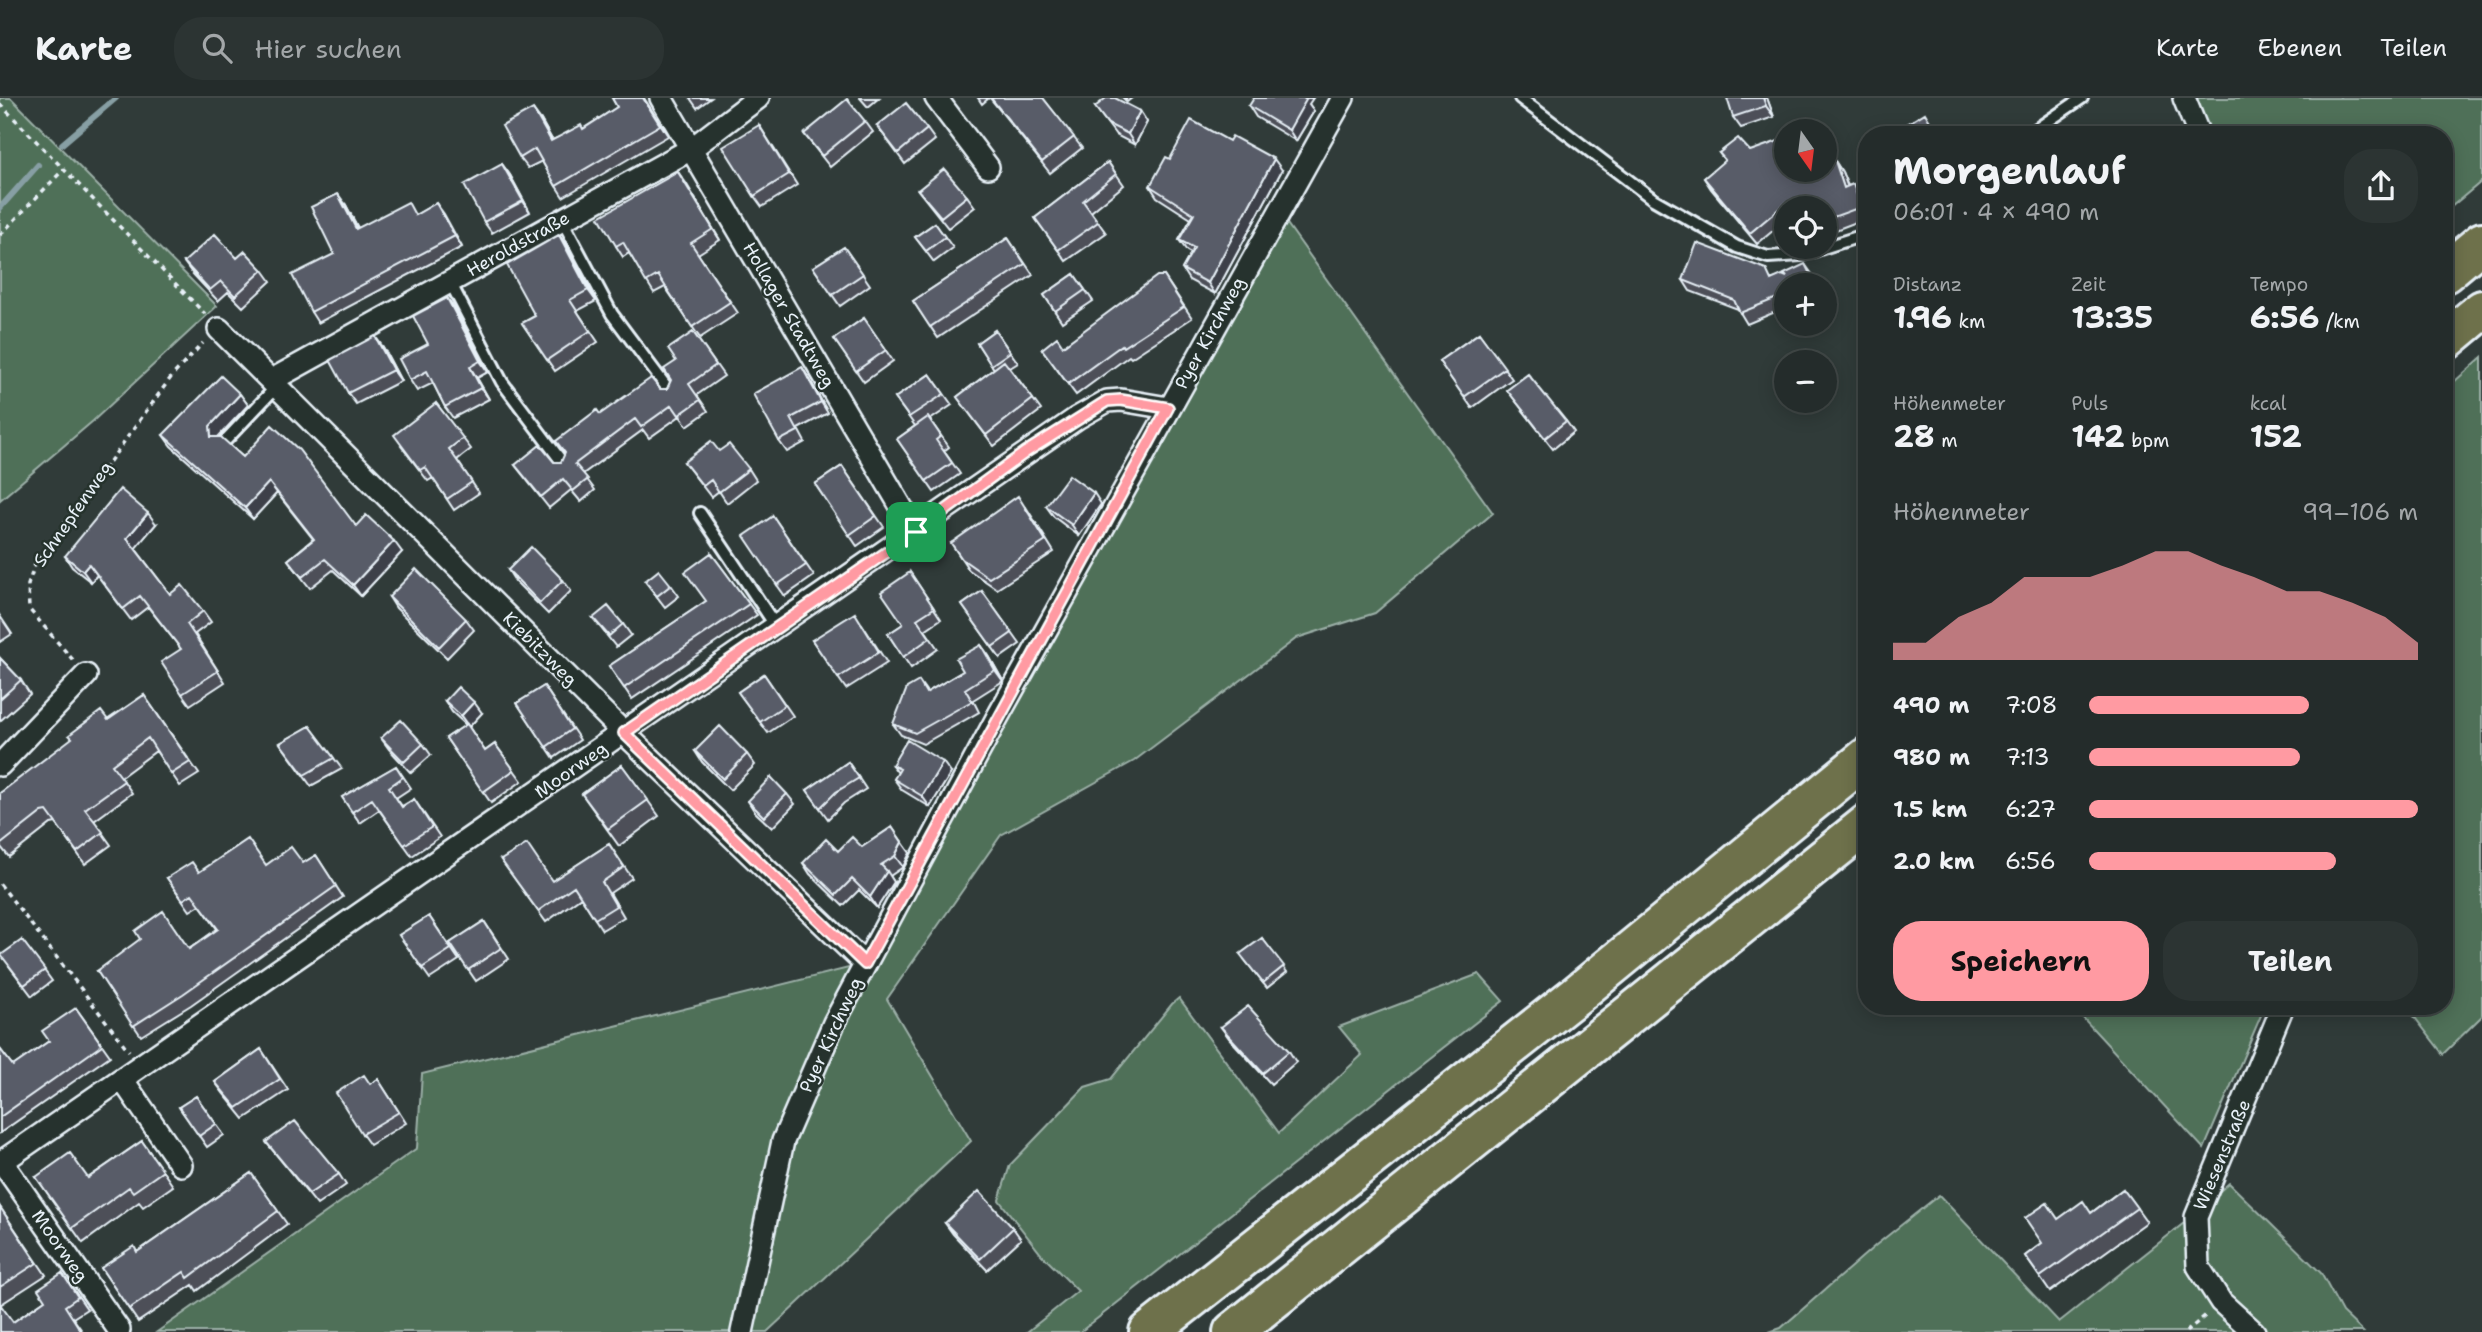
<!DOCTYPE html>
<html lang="de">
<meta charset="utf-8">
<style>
:root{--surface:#242c2b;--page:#2c3433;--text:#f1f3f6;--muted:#a3a7a9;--line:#414847;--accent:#ff9aa2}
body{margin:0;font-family:"Shantell Sans",sans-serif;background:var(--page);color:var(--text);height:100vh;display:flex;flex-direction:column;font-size:26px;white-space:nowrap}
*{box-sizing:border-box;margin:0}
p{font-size:23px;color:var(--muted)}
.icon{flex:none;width:38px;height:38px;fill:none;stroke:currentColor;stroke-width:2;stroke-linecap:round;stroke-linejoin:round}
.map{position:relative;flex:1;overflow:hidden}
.sheet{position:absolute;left:1858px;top:28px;width:595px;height:889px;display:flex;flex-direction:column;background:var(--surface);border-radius:28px;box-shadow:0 4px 18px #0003,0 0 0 2px var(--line)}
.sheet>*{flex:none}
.needle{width:46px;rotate:166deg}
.controls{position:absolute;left:1774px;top:21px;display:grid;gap:14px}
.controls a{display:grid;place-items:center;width:63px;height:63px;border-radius:50%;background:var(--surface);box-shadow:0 4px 18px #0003,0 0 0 2px var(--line);font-size:35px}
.pin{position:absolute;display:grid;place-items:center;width:60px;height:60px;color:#fff;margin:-30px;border-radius:14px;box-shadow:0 4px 10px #0006}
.round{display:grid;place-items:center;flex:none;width:74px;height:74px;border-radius:28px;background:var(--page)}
.overview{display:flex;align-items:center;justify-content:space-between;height:119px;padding:0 35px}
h1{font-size:38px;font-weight:700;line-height:52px}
.metrics{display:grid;grid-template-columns:repeat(3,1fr);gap:10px;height:119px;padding:7px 35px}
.metrics div{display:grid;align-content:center}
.metrics b{font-size:30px;font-weight:700}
.metrics small{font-size:19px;font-weight:400}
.metrics p{font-size:19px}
.chart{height:196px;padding:14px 35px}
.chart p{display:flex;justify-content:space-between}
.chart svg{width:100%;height:126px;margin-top:7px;fill:var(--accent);opacity:.7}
.button{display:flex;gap:14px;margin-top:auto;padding:14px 35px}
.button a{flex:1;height:80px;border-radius:28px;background:var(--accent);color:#111;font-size:28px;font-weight:700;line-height:80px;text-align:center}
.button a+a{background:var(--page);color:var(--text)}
ul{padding:0 35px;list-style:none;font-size:23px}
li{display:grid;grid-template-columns:112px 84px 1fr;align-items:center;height:52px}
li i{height:18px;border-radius:9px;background:var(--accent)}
header{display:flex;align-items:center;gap:42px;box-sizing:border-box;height:98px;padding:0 35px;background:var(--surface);border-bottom:2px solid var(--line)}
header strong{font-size:33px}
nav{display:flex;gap:38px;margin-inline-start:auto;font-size:24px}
.search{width:490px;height:63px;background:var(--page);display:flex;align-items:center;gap:18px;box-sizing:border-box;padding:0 24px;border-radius:28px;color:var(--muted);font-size:26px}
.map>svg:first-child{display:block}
</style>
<header>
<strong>Karte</strong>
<div class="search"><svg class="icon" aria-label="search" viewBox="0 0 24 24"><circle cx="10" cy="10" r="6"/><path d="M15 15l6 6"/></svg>Hier suchen</div>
<nav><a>Karte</a><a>Ebenen</a><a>Teilen</a></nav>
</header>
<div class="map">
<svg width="2482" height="1234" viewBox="0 0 2482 1234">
<rect width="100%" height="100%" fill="#303b39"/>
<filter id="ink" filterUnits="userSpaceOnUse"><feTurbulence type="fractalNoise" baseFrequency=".0143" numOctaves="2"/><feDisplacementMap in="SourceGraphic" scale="14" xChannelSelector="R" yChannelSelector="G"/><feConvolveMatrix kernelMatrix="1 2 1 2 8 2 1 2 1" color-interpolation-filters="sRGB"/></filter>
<g filter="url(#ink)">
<!-- green -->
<path fill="#506f58" stroke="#9cb0a8" stroke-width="2" d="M0,0H11L217,208L93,323L0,402Z
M2184,0H2482V83L2445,114V37H2199Z
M1278,113L1493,415L1375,515L1297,540L1134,663L1001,737L887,901L971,1043L767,1234H157L417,1050L422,976L865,866Z
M2482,259V918L2443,956L2406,908H2445V292Z
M1479,876L1503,903L1080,1234H1027L1078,1193L1041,1156L999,1102L1010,1067L1085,989L1111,981L1172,906L1179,900L1279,1035L1362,957L1339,929Z
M2072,908H2265L2204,1051Z
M2229,1085L2321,1175L2342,1214L2363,1234H1769L1781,1230L1876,1147L1939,1097L2059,1224L2184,1125Z"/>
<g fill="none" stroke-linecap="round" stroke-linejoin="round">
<!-- stream -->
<path stroke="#879fa4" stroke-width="6" d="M62,46L116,0
M0,110L38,67"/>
<defs>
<path id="service" d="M1520,0L1653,101L1737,149L1768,159L1801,157L1867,136
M2028,37L2082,0
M562,122L612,216L671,295
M450,184L502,284L565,368
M224,344L278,287
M700,415L777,530"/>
<path id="minor" d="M661,0L916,434
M936,0L988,69
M2184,0L2199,37
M219,231L624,635L865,866
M272,282L691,51L758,0
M0,667L86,577
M122,981L181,1067
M2,1064L119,1232
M0,1065L1077,320L1107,303L1121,302L1168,310
M742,1234L783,1043L834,925L997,620L1343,0
M2254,1234L2221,1204L2198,1168L2196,1119L2283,908"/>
<path id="motorway" d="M2445,175L2482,144
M2445,243L2482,212
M1149,1234L1575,898L1867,659
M1233,1234L1867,726"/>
</defs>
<!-- service casing -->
<use href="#service" stroke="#e8f1f8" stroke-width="16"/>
<!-- minor casing -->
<use href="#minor" stroke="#e8f1f8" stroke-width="26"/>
<!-- motorway casing -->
<use href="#motorway" stroke="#e8f1f8" stroke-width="44"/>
<!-- path -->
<path stroke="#e8f1f8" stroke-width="3.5" stroke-dasharray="5 5" stroke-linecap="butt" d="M0,6L205,216
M0,137L64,71
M73,562L29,511L28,487L35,466L172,278L203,245
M0,786L129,953
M2186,1234L2206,1217"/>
<!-- service -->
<use href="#service" stroke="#26332d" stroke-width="10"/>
<!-- minor -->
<use href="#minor" stroke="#26332d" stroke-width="21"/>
<!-- motorway -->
<use href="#motorway" stroke="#6e714b" stroke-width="38"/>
</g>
<!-- wall -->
<path fill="#4d4f59" stroke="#e8f1f8" stroke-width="2" d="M612,0H644L668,38L563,99L556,88L542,63L528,70L520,60L541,22L552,42L584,30L617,9Z
M690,0H711L697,10Z
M860,0H879L868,9Z
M978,0H989L982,6Z
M990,0H1043L1082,50L1050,75Z
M1123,0H1132L1127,4Z
M1767,0L1774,19L1741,30L1733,19Z
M1309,6L1314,13L1296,43L1256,19L1249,8Z
M1095,9L1140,13L1147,24L1135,47L1116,37Z
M865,23L873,34L830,69L804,36Z
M759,27L797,87L762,109L754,98Z
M877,28L927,31L935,42L905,66Z
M1750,53L1787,72H1825L1835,63L1842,74L1848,88L1853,86L1860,97L1867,115V120L1825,136V110H1787V121L1757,146L1711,91L1704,80L1725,63L1719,55Z
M1170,61L1282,72L1215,196L1189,182L1182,171L1191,155L1187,153L1179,142L1191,121L1157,99L1150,88Z
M1108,64L1124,87L1091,114L1106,135L1066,163L1035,120Z
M502,66L510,77L530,114L492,135L484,124Z
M678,74L720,142L698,156L738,215L700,240L665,189L654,195L629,155L623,159L616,148Z
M918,92L967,98L975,109L948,130Z
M436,105L462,149L318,225L311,214L334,156L346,107L358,130L417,116Z
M935,125L953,150L934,164L915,139Z
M559,137L567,148L596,203L577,213L598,244L555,273L522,225L535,218Z
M1008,140L1033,177L938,240L913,203Z
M844,149L870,187L840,208L813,169Z
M237,160L263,172L271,183L243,209L228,194L218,203L192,175L184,164Z
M1074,176L1093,203L1062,224L1044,197Z
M1812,176L1817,187H1787V209L1747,226L1738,211L1690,193L1683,182L1773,181L1786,179Z
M1164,178L1192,220L1131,260L1129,258L1076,297L1042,251L1063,248Z
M447,200L455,211L488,274L477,280L489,301L453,320L445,309L433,285L417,293L410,282L428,246Z
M864,220L893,263L864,284L834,241Z
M995,232L1018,265L1010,270L1041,312L994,348L957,299L994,271L977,245Z
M693,234L724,278L697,297L708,313L687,328L680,318L649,340L643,332L583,376L595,392L581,404L571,392L549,410L515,367L561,364L600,316L660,291H667L671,282L676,263Z
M1479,235L1512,281L1472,310L1439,263Z
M383,249L401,283L356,306L348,295Z
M930,276L952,307L930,322L949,349L944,353L960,376L934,394L897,341L915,328L895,300Z
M809,280L828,315L798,331L805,344L787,354L779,343Z
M1507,292L1566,323L1574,334L1553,351Z
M240,296L248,307L218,339L243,359L356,428L402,454L361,498L333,472L310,490L288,462L313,441L277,395L253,421L171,348L163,337Z
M436,305L471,351L457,362L479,395L454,412L433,380L428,383L401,348Z
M719,353L749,371L756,382L727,405L719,393L711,399L684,364Z
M842,368L884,429L857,448L815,386Z
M1101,406L1079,438L1054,419L1046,408Z
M1026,409L1054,454L997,491L969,472L951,445Z
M773,418L814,478L785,498L777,487Z
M156,426L135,450L170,496L203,513L211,524L195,536L225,584L190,607L182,596L181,551L148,509L131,522L97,477L91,484L72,469L65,458Z
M711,455L757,517L632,601L609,568L706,503Z
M508,472L563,482L571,493L548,516L515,483Z
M910,474L941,521L925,532L938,551L911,570L888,536L903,526Z
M645,483L671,487L679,498L665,509Z
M982,493L1020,546L1000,560L962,507Z
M389,499L466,521L474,532L447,560L396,510Z
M0,518L12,536L0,544Z
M593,520L623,526L631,537L616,549Z
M862,526L887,565L846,591L812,542Z
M981,547L989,558L1003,583L973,602L979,614L923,646L901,637L893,626L919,583L927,594L963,573Z
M0,560L21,582L30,596L0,623Z
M764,576L793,618L768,635L738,594Z
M544,588L580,642L554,660L517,605Z
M144,597L199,676L180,688L156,653L121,679L132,695L94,723L111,747L85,766L56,725L51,726L9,759L0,748V695Z
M445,603L482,615L469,629L485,653L495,646L522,683L491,705L446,640L466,627L452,614Z
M310,628L342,671L311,688L280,645Z
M381,640L423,646L431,657L411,675L389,651Z
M695,653L747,656L755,667L730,692L702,664Z
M848,664L866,691L844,705L828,721L807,692Z
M622,667L659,718L619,748L582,696Z
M892,667L951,675L930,709L902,692L894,681L898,675Z
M396,668L411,690L396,700L402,708L414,701L440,739L412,758L379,712L360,725L342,699Z
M787,696L795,706L772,730L755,714L748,703Z
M892,729L910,755L903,769L890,778L894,784L877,810L859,792L843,808L810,776L803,765L838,753L862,749Z
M609,746L632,780L610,795L624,819L602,832L581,799L546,824L501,762L552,783Z
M316,757L343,799L191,907L141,938L97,873L189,851L217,831L200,807L190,813L167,780L199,774L266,767L303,765Z
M429,818L459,862L430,881L399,837Z
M484,823L509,861L476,883L450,845Z
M1262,840L1287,874L1267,890L1244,861Z
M22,842L52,883L32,898L9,868Z
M76,910L110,958L0,1035V951L13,968L49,943Z
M1221,929L1289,953L1296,964L1271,986L1229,940Z
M261,951L288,992L244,1021L223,995L215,984Z
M378,981L406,1025L370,1047L362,1036L370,986Z
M196,998L224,1037L207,1049L179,1009Z
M142,1043L173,1088L143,1109L139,1104L83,1145L36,1079L88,1080Z
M266,1044L339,1076L346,1087L317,1107Z
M251,1075L287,1126L197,1193L193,1187L138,1224L101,1170L137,1154Z
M2123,1091L2147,1124L2050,1194L2025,1158L2042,1145L2058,1121L2091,1115Z
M0,1109L46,1177L0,1207L13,1224L45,1202L62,1175L87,1211L73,1220L83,1234H0Z
M945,1125L1013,1130L1021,1141L987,1172L953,1136Z"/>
<!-- shaded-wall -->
<path fill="#3e4049" stroke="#e8f1f8" stroke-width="2" d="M1301,0H1313L1309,6L1314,13L1296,43L1289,32Z
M1763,0H1767L1774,19L1766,8Z
M533,11L541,22L559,54L551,43Z
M1140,13L1147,24L1135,47L1128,36Z
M1274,61L1282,72L1215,196L1208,185Z
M1835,63L1842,74L1852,101L1844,90Z
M502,66L510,77L530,114L523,103Z
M678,74L686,85L720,142L713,131Z
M1853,86L1860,97L1867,117L1861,109Z
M338,96L346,107L364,142L356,131Z
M436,105L444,116L462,149L455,138Z
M559,137L567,148L596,203L588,192Z
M1805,166L1812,176L1817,187H1816L1814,184Z
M447,200L455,211L488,274L480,263Z
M375,238L383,249L401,283L393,272Z
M470,269L477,280L489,301L481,290Z
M802,269L809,280L828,315L821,304Z
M240,296L248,307L218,339H211L210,328Z
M269,384L277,395L253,421L245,410Z
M1094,395L1101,406L1079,438L1072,427Z
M148,415L156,426L135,451L127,440Z
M394,443L402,454L361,498L353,487Z
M89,466L97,477L91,484L83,473Z
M981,547L989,558L1003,583L995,572Z
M474,604L482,615L469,629L461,618Z
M943,664L951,675L930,709L922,698Z
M902,744L910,755L903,769L895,758Z
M887,773L894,784L877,810L870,799Z"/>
<!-- building -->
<path fill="#595c68" stroke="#e8f1f8" stroke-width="2" d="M612,0H643L660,27L556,88L535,51L520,60L502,28L533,11L551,43L581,27L583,31L617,9Z
M991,0H1043L1074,39L1042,64Z
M1106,0H1115L1140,13L1128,36L1108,26L1095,9Z
M1254,0H1303L1306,2L1289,32L1249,8Z
M1727,0H1763L1766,8L1733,19Z
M847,1L865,23L822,58L804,36Z
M906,5L927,31L898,55L877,28Z
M1925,15L1938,37H1889Z
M1191,22L1229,43L1232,38L1274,61L1208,185L1182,171L1194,150L1179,142L1194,116L1150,88L1166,59L1170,61Z
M759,27L789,76L754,98L723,49Z
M1738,40L1750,53L1787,40V72H1825V67L1835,63L1844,90L1853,86L1861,109L1825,122V110H1788L1786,105L1750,135L1704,80L1725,62L1719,55Z
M1108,64L1116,76L1083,103L1098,124L1058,152L1035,120Z
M502,66L523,103L484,124L464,87Z
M944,71L967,98L941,119L918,92Z
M678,74L713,131L691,145L730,204L692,229L658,177L646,184L623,144L616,148L599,119Z
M338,96L356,131L408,104L415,117L436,105L455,138L311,214L292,177L334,156L311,109Z
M935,125L945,139L926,153L915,139Z
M215,136L237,160L245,153L263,172L235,198L221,183L210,192L184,164Z
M559,137L588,192L570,202L590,233L547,262L522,225L535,218L507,167Z
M1008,140L1025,166L930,229L913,203Z
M1697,145L1766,171L1771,182L1782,177L1787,179L1784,176L1805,166L1814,184L1806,187H1787V196L1740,215L1734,202L1683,182Z
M844,149L863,176L832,197L813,169Z
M1074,176L1085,192L1055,213L1044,197Z
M1157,178H1164L1184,209L1123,249L1122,247L1068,286L1042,251L1057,239L1063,248Z
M447,200L480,263L470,269L481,290L445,309L427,273L410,282L399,261L428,246L413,218Z
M864,220L886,252L856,273L834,241Z
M995,232L1010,254L991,267L977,245Z
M693,234L716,267L689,286L700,302L679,317L672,307L641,329L635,321L575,366L588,381L573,393L563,381L541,399L515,367L540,347L554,364H561L565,355L556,343L597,312L600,316L651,280L660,291H667L671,282L664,271L676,263L668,251Z
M1479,235L1505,270L1464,299L1439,263Z
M375,238L393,272L348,295L330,262Z
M1004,263L1033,301L986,337L957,299Z
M802,269L821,304L791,320L798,333L779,343L753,296Z
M930,276L944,296L909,319L895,300Z
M1528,276L1566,323L1545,340L1507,292Z
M221,278L240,296L210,328L211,339H221L243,359L272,327L299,352L356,428L366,417L394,443L353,487L325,461L302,479L288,462L314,441L269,384L245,410L163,337Z
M436,305L463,340L449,351L472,384L447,401L425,369L420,372L394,337Z
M928,319L941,338L936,342L952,365L926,383L897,341Z
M711,343L719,353L729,346L749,371L719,394L711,382L703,388L684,364Z
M842,368L876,418L849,437L815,386Z
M1069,377L1094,395L1072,427L1046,408Z
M120,391L148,415L127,440L170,496L182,487L203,513L187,526L218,573L182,596L161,564L181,551L140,498L123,511L89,466L83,473L65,458Z
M1018,398L1046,443L989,480L962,461L951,445Z
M773,418L806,467L777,487L744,438Z
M531,449L563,482L540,505L508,472Z
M711,455L749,506L624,590L609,568L706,503L685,474Z
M416,471L466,521L439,549L389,499Z
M659,472L671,487L657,498L645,483Z
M910,474L934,510L917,521L930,540L903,559L888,536L903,526L881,494Z
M982,493L1012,535L992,549L962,507Z
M608,508L623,526L609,538L593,520Z
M855,515L879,554L838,580L812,542Z
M981,547L995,572L965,591L972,603L915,635L893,626L907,590L919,583L926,595L963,573L956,561Z
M0,560L21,582L0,601Z
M764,576L785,607L760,624L738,594Z
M544,588L572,631L546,649L517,605Z
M458,589L474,604L461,618L445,603Z
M144,597L190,664L171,676L148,640L112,667L124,683L85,711L103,734L77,754L47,713L42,714L0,747V695L72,640L69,637L101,613L108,622Z
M401,622L423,646L404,664L381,640Z
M467,626L485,653L495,646L514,672L483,694L446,640Z
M310,628L334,660L304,677L280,645Z
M720,628L747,656L723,681L695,653Z
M907,642L943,664L922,698L894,681L900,671L892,667Z
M848,664L859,680L836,694L820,710L807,692Z
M622,667L648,702L608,731L582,696Z
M396,668L403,679L389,689L402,709L414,701L432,729L404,747L372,701L352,714L342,699Z
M771,679L787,696L764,719L748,703Z
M892,729L902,744L895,758L881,767L887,773L870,799L852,781L836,797L803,765L826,741L838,753L852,739L862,749Z
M248,741L266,767L291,749L303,765L316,757L336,788L183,896L133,928L97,873L140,841L135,833L163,813L189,851L218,831L192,796L183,802L167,780L192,764L199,774Z
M527,746L552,783L609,746L624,769L602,784L616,808L595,821L574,788L538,813L501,762Z
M429,818L451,851L422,870L399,837Z
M484,823L501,850L468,872L450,845Z
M1262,840L1284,868L1263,885L1240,856Z
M22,842L45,872L24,887L1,857Z
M1248,908L1289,953L1263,975L1221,929Z
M76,910L102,947L0,1019V951L13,968L49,943L42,933Z
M261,951L280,981L237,1010L215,984Z
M364,977L370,986L378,981L399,1014L362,1036L336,995Z
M196,998L216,1026L199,1038L179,1009Z
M295,1023L339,1076L309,1096L266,1044Z
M142,1043L163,1073L133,1094L129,1089L72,1130L36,1079L70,1055L88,1080Z
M251,1075L278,1113L188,1180L184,1174L129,1211L101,1170L134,1148L137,1154Z
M2123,1091L2137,1110L2040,1179L2025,1158L2042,1145L2025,1120L2047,1105L2058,1121L2083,1103L2091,1115Z
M979,1093L1013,1130L980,1161L945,1125Z
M0,1109L37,1165L0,1189Z
M62,1175L78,1199L65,1208L81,1233L79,1234H0V1206L13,1224L45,1202L38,1191Z"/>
</g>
<g fill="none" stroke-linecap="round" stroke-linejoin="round" filter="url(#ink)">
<defs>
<path id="route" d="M1121,302L1168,310L865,866L624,635L916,434L1026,354L1107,303Z"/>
</defs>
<!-- route casing -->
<use href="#route" stroke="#fff" stroke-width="14"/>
<!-- route -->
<use href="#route" stroke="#ff9aa2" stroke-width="9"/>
</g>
<g text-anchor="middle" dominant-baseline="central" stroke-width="5" stroke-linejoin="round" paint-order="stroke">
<!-- street labels -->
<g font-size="18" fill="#e8f1f8" stroke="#26332d">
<text transform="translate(518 146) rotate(-29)">Heroldstraße</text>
<text transform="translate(789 217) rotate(60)">Hollager Stadtweg</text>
<text transform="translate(1210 235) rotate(-61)">Pyer Kirchweg</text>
<text transform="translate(73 416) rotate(-55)">Schnepfenweg</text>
<text transform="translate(540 551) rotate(45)">Kiebitzweg</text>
<text transform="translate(571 672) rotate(-35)">Moorweg</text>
<text transform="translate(831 937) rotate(-65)">Pyer Kirchweg</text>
<text transform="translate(2222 1057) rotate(-67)">Wiesenstraße</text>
<text transform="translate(60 1148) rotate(55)">Moorweg</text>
</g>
</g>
</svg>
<div class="controls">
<a><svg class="needle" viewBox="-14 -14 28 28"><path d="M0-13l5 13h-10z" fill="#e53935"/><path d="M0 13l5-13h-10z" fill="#a3a7a9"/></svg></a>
<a><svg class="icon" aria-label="locate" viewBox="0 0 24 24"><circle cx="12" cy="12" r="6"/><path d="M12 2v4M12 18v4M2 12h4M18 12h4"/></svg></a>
<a>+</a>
<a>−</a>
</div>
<div class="pin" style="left:916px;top:434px;background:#1e9e55"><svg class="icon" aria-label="arrive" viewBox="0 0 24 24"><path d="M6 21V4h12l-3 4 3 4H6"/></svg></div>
<section class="sheet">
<div class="overview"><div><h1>Morgenlauf</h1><p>06:01 · 4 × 490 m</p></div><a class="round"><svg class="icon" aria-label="share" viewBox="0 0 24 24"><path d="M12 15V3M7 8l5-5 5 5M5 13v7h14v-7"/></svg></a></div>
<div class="metrics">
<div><p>Distanz</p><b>1.96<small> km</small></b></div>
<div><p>Zeit</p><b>13:35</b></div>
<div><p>Tempo</p><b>6:56<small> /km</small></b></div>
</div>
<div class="metrics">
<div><p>Höhenmeter</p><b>28<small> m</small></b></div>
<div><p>Puls</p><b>142<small> bpm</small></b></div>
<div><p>kcal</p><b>152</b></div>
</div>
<div class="chart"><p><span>Höhenmeter</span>99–106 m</p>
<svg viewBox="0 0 160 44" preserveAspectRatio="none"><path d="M0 44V38L10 38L20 29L30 24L40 15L50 15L60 15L70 11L80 6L90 6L100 11L110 15L120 20L130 20L140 24L150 29L160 38V44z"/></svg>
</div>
<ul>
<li><b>490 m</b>7:08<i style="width:67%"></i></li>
<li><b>980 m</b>7:13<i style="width:64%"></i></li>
<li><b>1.5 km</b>6:27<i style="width:100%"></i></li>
<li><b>2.0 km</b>6:56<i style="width:75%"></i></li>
</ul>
<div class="button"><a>Speichern</a><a>Teilen</a></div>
</section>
</div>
